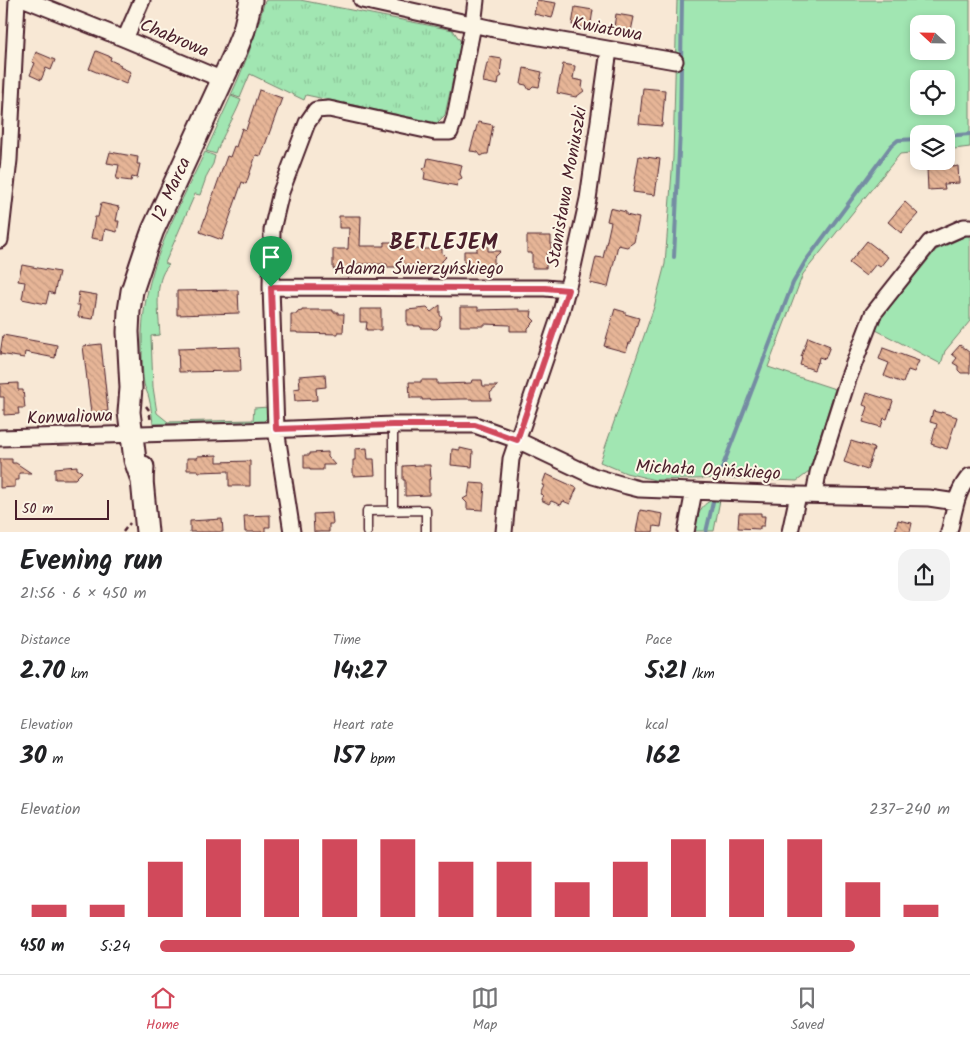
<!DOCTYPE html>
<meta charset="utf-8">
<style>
:root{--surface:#fff;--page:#f2f2f2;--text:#202124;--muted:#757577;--line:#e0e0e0;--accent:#d1495b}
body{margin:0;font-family:Kalam,sans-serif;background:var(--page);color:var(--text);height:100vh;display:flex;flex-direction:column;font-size:19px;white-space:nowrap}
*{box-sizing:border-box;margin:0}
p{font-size:16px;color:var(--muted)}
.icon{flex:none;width:28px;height:28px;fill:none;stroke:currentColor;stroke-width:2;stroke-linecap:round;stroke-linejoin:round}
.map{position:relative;height:532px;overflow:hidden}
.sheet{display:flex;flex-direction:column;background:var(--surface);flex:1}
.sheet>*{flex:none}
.needle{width:32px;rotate:292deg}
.buttons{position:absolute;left:910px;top:15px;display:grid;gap:10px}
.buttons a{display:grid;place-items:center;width:45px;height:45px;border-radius:10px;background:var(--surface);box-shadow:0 2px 8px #0003;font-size:25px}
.scale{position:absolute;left:15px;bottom:12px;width:94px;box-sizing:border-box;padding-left:5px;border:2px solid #4a1f2b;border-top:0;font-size:14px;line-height:18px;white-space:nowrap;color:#4a1f2b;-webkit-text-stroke:4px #fcf5e5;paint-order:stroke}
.pin{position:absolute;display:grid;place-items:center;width:42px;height:42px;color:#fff;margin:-51px -21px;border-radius:50% 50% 50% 0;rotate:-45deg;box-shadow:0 0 5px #0007}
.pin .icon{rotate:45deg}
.round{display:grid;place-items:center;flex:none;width:52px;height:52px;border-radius:15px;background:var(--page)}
.head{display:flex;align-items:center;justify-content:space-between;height:85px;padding:0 20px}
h1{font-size:28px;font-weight:700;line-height:38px}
.stats{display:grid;grid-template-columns:repeat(3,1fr);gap:8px;height:85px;padding:5px 20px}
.stats div{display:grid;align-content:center}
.stats b{font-size:25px;font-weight:700}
.stats small{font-size:14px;font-weight:400}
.stats p{font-size:14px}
.chart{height:140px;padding:10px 20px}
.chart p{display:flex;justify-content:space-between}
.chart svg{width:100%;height:90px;margin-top:5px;stroke:var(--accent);stroke-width:6}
ul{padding:0 20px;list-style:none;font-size:16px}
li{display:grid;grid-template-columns:80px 60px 1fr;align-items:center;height:38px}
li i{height:12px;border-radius:6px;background:var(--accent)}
.dock{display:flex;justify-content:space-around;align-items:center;height:70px;border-top:1px solid var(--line);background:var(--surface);font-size:14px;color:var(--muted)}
.dock a{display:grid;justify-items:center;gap:2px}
.dock .current{color:var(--accent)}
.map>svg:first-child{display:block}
</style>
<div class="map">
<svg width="970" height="532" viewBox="0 0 970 532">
<defs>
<pattern id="park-tufts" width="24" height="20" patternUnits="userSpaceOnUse" patternTransform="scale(1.25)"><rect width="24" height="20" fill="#a1e6b2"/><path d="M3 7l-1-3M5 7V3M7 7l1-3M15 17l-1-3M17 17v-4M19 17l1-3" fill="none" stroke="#8cc599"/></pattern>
<pattern id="building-back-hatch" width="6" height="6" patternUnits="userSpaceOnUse" patternTransform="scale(1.25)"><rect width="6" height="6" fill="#e6b597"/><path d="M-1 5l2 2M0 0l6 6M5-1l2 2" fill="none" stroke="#c79b82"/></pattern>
</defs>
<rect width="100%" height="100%" fill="#f8e8d5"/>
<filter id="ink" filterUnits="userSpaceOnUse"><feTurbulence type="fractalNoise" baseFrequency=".02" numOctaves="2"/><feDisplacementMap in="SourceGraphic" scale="10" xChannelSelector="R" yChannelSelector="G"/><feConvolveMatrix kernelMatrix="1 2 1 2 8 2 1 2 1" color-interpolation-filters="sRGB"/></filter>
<g filter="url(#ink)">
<!-- grass -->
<path fill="#a1e6b2" stroke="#76826e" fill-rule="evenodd" d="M677,0H970V147L946,150V134H919V152L900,154L803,274L768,367L835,389L809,472L797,481L727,478L655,480L626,473L600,462L654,307L665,264L673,158ZM919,24H946V51H919ZM919,79H946V106H919Z
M231,96L241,100C234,119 222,135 216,154L206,151Z
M205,152L215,156L213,164L207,175L200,195L195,194L165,263L169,265C153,279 159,316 160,335L151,336L153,387L157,413L168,422L253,420L254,408L269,407L268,417L262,423L244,426L243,422L153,424C152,415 151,406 149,398C148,393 145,389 144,384C142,371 142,358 142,346C140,276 176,213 205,152Z
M966,236H970V321L945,351L941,364L876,330L881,318L936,250Z
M714,500H720L714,531H694C697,519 699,503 714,500Z"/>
<!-- park -->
<path fill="url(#park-tufts)" stroke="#76826e" d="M266,0H300L453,30L461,42L445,115L437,123L306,95L304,100L250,74L240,98L231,95C245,65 256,35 264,3Z"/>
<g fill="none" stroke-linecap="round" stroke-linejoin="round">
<!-- stream -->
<path stroke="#758ca3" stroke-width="4" d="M946,136L970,134
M674,257L680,130L682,0
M719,476L793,283L805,262L891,146L898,140L919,139
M706,532L713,502"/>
</g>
<!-- building -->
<path fill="url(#building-back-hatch)" stroke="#4a1f2b" d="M537,0L556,3L552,18L534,14Z
M575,7L593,10L590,29L572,25Z
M616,14L634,17L630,36L613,33Z
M96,51L111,57L110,60L121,65L120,67L131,72L126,84L89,69Z
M36,52L55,60L51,70L46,68L41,80L30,75L35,63L32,62Z
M490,57L502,59L500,73L502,76L499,78L498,85L483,82L487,63H488Z
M563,64L575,66L573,79L583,81L582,88L584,91L576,97L557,93Z
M524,68L542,72L539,87L533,86L529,90L526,85L521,84Z
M643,88L665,90L662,126L639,124Z
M259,90L282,98L261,156L256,155L246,184L242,182L222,240L200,232L227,156L230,157L234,146L236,147L242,128L246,130Z
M478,122L493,125L488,154H485L481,156L478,152L470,151Z
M110,152L138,157L137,164H140L137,178L132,177L131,181L116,179L119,165L107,163Z
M639,156L660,159L655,195L633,192Z
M428,158L462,165L460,174L462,178L458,180L457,186L424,179L425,173L423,169L426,167Z
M953,165V167L958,166L959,183L944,184L945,189L928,190L927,168L942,167V166Z
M905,202L918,214L901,233L888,222Z
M101,203L119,207L116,221H119L117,232L105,229L103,240L91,238L95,217H98Z
M610,208L626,212V215L639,218L634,242L627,247L618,245L608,287L590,283L596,257L603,258L611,222L607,221Z
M339,216H361L360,246H384V242H399V249H442V253L446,257L442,261V266L399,265V267H387V264H357V265H351V269H333V249H348L349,228H339Z
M527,236H551V254L547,253L546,268H532V253H527Z
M867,241L888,257L880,267L876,264L866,276L849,263Z
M477,246H488V251H501L494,258V264H488V268H476L477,265H464V251H477Z
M22,265L59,272L54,294L49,292L46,304L22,299L25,282L18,281Z
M238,290L239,313L177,315V291Z
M79,292L97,295L93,319L78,317L80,305H77Z
M440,305V315L442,318L440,321V326L437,329H433L432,328H421L420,326H414V325H407V310L427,308L431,312Z
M460,307H478V310L519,309V311H532L531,317L535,321L528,328V331H510V325L484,324V326H460Z
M360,309H381V330H366L367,322H360Z
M615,309L625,312V314L639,318L631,343H629L626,352L604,346Z
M302,310H333V312H338V314H344L343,332H338V334L297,333V332H291V314H297V312L302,311Z
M3,335L57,345L55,358L25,352L24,358L0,354Z
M808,337L830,346L825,359L819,357L818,363L817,362L814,370L800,365L802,358L801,357Z
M101,344L108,411L91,413L83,346Z
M960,345L970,353V373H961L958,370V366L953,363L957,358L952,354Z
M240,347L241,371L179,372L178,349Z
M883,348L919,361L914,372L908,370L903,383L884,376L889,363L879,359Z
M325,374L326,387L316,388L317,400L295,401L294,389L300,388L299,376Z
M421,380H437V384H442L471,383L472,380H482L483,386H498L490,393L491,400H472V399H461L422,400V398H410L409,382H421Z
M18,383V390H23L25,408H18L19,414L4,415V397H0V384Z
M867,393L893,401L887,419L884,418L881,427L863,422L868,407L863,405Z
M933,411L941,413V412L957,417L947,449L931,444L937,424L930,422Z
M851,441L874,448L867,470L844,462Z
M367,448L368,459H374L375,475L353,476V460H355V449Z
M460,448L473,451L472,467L451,465L452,449L460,450Z
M328,452V457L335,465H323V470H310V468H304V455H310V453Z
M217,455V462L250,461V486H229V471L198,472V470H187V458H198L197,456Z
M0,459H12V463H16L31,473H19V480H15V487L0,488Z
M420,465H430L431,479H429V495L405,496V480H403V466Z
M77,466V469L82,472L75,479H55V468Z
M546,474L577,488L570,504L563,501L561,505L551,501L549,504L541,500L543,495L540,494L544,486L542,485Z
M470,483L485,484L483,510L467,509V503L463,499L468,496Z
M640,510L663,514L661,527L654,526L653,532H636Z
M332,513L333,524H329V532H314L313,514Z
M739,513H761V516H765L764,526H760V529L738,528Z
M270,515V527H265V532H245L244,516Z
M222,519L223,532H190V521Z
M898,520L912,523L910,532H895Z"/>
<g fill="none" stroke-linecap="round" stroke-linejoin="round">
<defs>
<path id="lane" d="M393,510V425
M367,532V511L426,510V532"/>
<path id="street" d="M27,0L125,39L223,80
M362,0L494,29L675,61
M125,39L142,0
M0,240L9,160L17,0
M271,287L487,288H545L568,290
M0,438L244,431L393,425H475L517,440L593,476L627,486L639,489L798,495L929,498L956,502
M814,495L818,473L848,379L873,314L930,242L964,227H970
M292,532L276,429L271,287L272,230L281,192L307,123L316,110L329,109L435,132H450L455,117L473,25L476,0
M504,532L511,459L561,312L572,271L588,199L609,50
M686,532L694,491
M790,532L798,495
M949,532C954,513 956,490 970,476"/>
<g id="secondary">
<path d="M143,467L142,480L147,532"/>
<path id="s1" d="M142,480L135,460L129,412L131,388L128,332L129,311L132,291L145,252L153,230L234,55L244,30L251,0"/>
</g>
</defs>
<!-- lane casing -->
<use href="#lane" stroke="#4a1f2b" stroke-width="11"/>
<!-- street casing -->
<use href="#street" stroke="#4a1f2b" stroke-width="19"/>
<!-- secondary casing -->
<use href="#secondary" stroke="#4a1f2b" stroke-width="25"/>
<!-- path -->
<path stroke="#4a1f2b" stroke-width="2.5" stroke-dasharray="5 4" stroke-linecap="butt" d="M146,406L149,410L151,422
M123,532L130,523"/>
<!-- lane -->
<use href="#lane" stroke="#fcf5e5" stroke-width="8"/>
<!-- street -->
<use href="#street" stroke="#fcf5e5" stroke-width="15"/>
<!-- secondary -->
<use href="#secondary" stroke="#fcf5e5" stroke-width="21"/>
</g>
</g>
<g fill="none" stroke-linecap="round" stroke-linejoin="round" filter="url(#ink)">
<defs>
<path id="route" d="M271,287L487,288H545L568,290L517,440L475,425H393L276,429Z"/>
</defs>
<!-- route casing -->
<use href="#route" stroke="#fff" stroke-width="10"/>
<!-- route -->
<use href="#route" stroke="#d1495b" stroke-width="6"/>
</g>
<g text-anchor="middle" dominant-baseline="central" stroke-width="4" stroke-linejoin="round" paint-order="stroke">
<!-- street labels -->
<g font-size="18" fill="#4a1f2b" stroke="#fcf5e5">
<text transform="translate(607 30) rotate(10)">Kwiatowa</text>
<text transform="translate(174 39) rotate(23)">Chabrowa</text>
<text transform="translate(568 187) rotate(-80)">Stanisława Moniuszki</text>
<text stroke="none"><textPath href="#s1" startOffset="300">12 Marca</textPath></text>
<text x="419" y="269">Adama Świerzyńskiego</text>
<text transform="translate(70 418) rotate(-2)">Konwaliowa</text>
<text transform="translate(708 471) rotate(3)">Michała Ogińskiego</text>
</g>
<!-- district labels -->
<g font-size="22" font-weight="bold" letter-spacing="1" fill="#4a1f2b" stroke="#fcf5e5">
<text x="444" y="243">BETLEJEM</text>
</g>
</g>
</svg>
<div class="buttons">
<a><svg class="needle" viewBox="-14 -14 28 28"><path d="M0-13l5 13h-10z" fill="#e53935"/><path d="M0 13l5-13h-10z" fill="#757577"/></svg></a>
<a><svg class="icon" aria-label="locate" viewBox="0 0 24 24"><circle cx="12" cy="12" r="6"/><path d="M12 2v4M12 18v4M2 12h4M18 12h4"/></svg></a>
<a><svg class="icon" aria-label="layers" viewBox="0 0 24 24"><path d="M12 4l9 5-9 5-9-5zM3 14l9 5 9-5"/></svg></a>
</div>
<div class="scale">50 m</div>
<div class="pin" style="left:271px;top:287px;background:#1e9e55"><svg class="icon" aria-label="arrive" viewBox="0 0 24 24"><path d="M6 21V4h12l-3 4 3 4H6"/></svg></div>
</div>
<section class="sheet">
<div class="head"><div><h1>Evening run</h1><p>21:56 · 6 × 450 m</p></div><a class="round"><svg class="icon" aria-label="share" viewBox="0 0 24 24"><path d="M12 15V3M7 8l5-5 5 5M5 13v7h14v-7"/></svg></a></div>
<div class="stats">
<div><p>Distance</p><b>2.70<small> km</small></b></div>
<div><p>Time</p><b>14:27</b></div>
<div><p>Pace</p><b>5:21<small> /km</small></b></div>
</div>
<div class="stats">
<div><p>Elevation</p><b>30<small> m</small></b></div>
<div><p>Heart rate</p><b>157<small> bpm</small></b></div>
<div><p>kcal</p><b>162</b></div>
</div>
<div class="chart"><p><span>Elevation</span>237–240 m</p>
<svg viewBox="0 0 160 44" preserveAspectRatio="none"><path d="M5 44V38M15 44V38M25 44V17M35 44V6M45 44V6M55 44V6M65 44V6M75 44V17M85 44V17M95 44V27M105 44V17M115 44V6M125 44V6M135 44V6M145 44V27M155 44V38"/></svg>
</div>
<ul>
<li><b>450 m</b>5:24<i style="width:88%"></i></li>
</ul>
</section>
<nav class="dock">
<a class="current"><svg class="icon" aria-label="home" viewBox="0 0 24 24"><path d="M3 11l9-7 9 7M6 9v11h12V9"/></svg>Home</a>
<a><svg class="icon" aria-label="map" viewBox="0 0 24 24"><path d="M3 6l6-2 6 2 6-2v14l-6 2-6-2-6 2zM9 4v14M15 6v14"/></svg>Map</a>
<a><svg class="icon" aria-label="saved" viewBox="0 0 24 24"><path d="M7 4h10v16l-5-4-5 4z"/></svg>Saved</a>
</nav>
